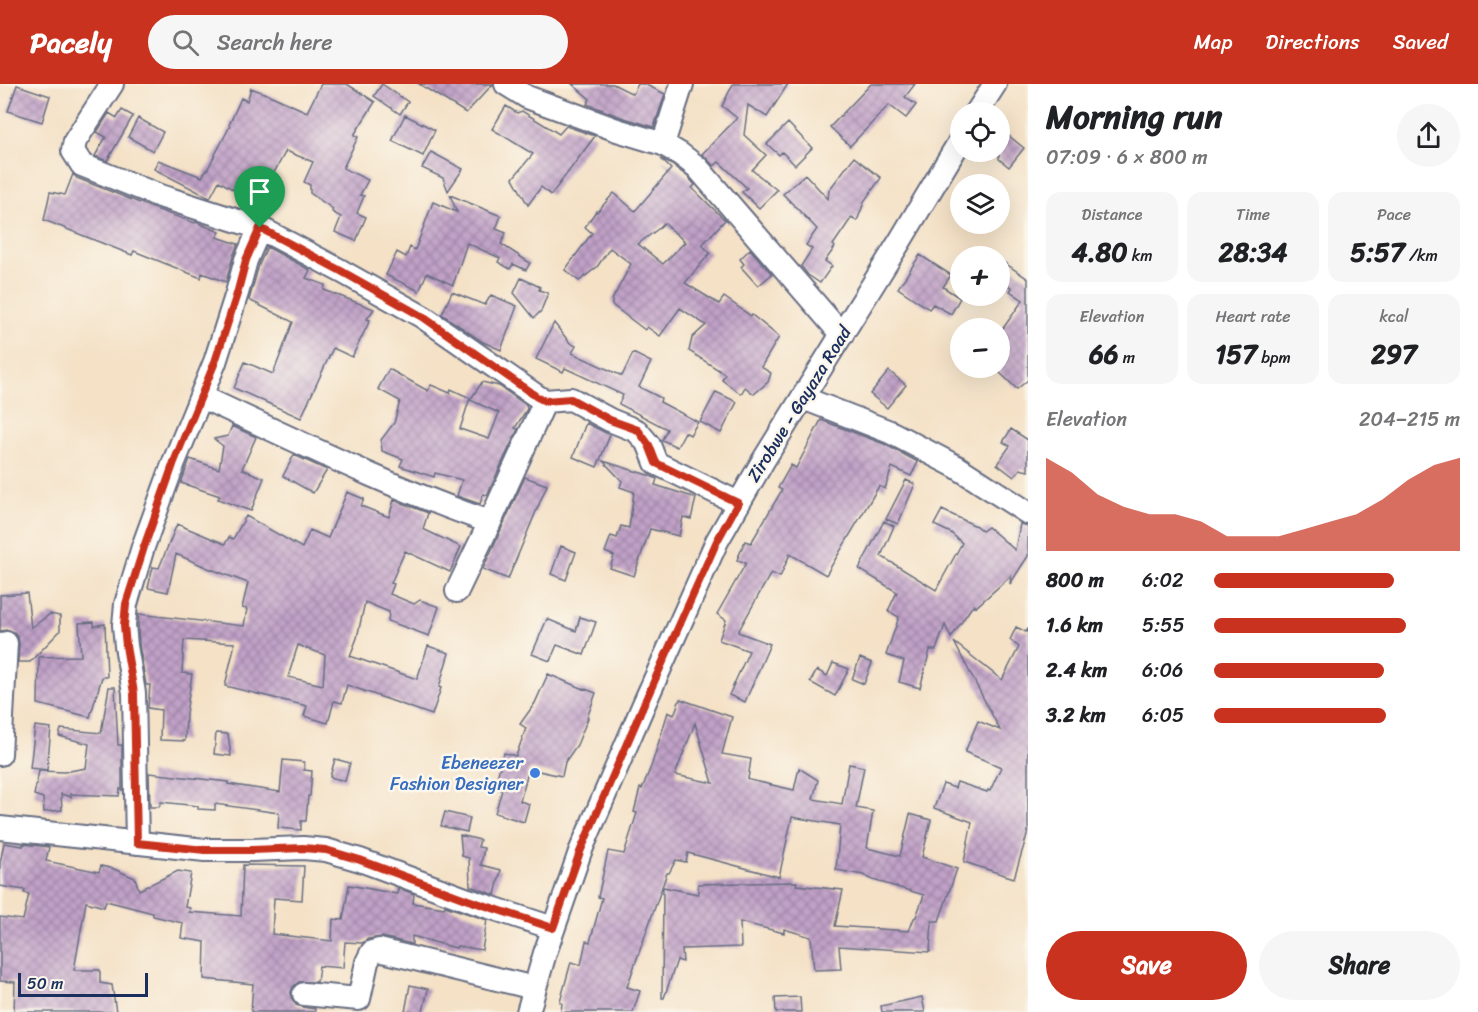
<!DOCTYPE html>
<meta charset="utf-8">
<style>
:root{--surface:#fff;--page:#f6f6f6;--text:#202124;--muted:#757577;--accent:#c8321e}
body{margin:0;font-family:Sriracha,sans-serif;background:var(--page);color:var(--text);height:100vh;display:flex;flex-direction:column;font-size:22px;white-space:nowrap}
*{box-sizing:border-box;margin:0}
p{font-size:20px;color:var(--muted)}
.icon{flex:none;width:33px;height:33px;fill:none;stroke:currentColor;stroke-width:2;stroke-linecap:round;stroke-linejoin:round}
.map{position:relative;flex:1;overflow:hidden}
.drawer{display:flex;flex-direction:column;background:var(--surface);width:450px}
.drawer>*{flex:none}
.tools{position:absolute;left:950px;top:18px;display:grid;gap:12px}
.tools a{display:grid;place-items:center;width:60px;height:60px;border-radius:50%;background:var(--surface);box-shadow:0 6px 24px #0002;font-size:30px}
.scale{position:absolute;left:18px;bottom:15px;width:130px;box-sizing:border-box;padding-left:6px;border:3px solid #1b2f5e;border-top:0;font-size:16px;line-height:21px;white-space:nowrap;color:#1b2f5e;-webkit-text-stroke:4px #fbf7ec;paint-order:stroke}
.pin{position:absolute;display:grid;place-items:center;width:51px;height:51px;color:#fff;margin:-62px -26px;border-radius:50% 50% 50% 0;rotate:-45deg;box-shadow:0 0 6px #0007}
.pin .icon{rotate:45deg}
.round{display:grid;place-items:center;flex:none;width:63px;height:63px;border-radius:32px;background:var(--page)}
.head{display:flex;align-items:center;justify-content:space-between;height:102px;padding:0 18px}
h1{font-size:33px;font-weight:700;line-height:45px}
.metrics{display:grid;grid-template-columns:repeat(3,1fr);gap:9px;height:102px;padding:6px 18px}
.metrics div{display:grid;align-content:center;border-radius:15px;background:var(--page);text-align:center}
.metrics b{font-size:26px;font-weight:700}
.metrics small{font-size:16px;font-weight:400}
.metrics p{font-size:16px}
.chart{height:168px;padding:12px 18px}
.chart p{display:flex;justify-content:space-between}
.chart svg{width:100%;height:108px;margin-top:6px;fill:var(--accent);opacity:.7}
.cta{display:flex;gap:12px;margin-top:auto;padding:12px 18px}
.cta a{flex:1;height:69px;border-radius:36px;background:var(--accent);color:#fff;font-size:24px;font-weight:700;line-height:69px;text-align:center}
.cta a+a{background:var(--page);color:var(--text)}
ul{padding:0 18px;list-style:none;font-size:20px}
li{display:grid;grid-template-columns:96px 72px 1fr;align-items:center;height:45px}
li i{height:15px;border-radius:8px;background:var(--accent)}
header{display:flex;align-items:center;gap:36px;box-sizing:border-box;height:84px;padding:0 30px;background:var(--accent);color:#fff}
header strong{font-size:28px}
nav{display:flex;gap:33px;margin-inline-start:auto;font-size:21px}
.search{width:420px;height:54px;background:var(--page);display:flex;align-items:center;gap:15px;box-sizing:border-box;padding:0 21px;border-radius:33px;color:var(--muted);font-size:22px}
main{display:flex;flex:1;min-height:0}
.map>svg:first-child{display:block}
</style>
<header>
<strong>Pacely</strong>
<div class="search"><svg class="icon" aria-label="search" viewBox="0 0 24 24"><circle cx="10" cy="10" r="6"/><path d="M15 15l6 6"/></svg>Search here</div>
<nav><a>Map</a><a>Directions</a><a>Saved</a></nav>
</header>
<main>
<div class="map">
<svg width="1028" height="928" viewBox="0 0 1028 928">
<defs>
<pattern id="building-cross-hatch" width="8" height="8" patternUnits="userSpaceOnUse" patternTransform="scale(1.5)"><rect width="8" height="8" fill="#c1a1c7"/><path d="M0 0l8 8M0 8l8-8" fill="none" stroke="#9c84a5"/></pattern>
</defs>
<rect width="100%" height="100%" fill="#fbf7ec"/>
<filter id="ink" filterUnits="userSpaceOnUse"><feTurbulence type="fractalNoise" baseFrequency=".0167" numOctaves="2"/><feDisplacementMap in="SourceGraphic" scale="12" xChannelSelector="R" yChannelSelector="G"/><feConvolveMatrix kernelMatrix="1 2 1 2 8 2 1 2 1" color-interpolation-filters="sRGB"/></filter>
<filter id="wash" filterUnits="userSpaceOnUse"><feTurbulence type="fractalNoise" baseFrequency=".008" numOctaves="4" result="noise"/><feDisplacementMap in="SourceGraphic" scale="24" xChannelSelector="R" yChannelSelector="G"/><feGaussianBlur stdDeviation="1.35" result="paint"/><feColorMatrix in="noise" values="0 0 0 0 0 0 0 0 0 0 0 0 0 0 0 0 0 1.4 0 .05"/><feComposite in="paint" operator="in"/></filter>
<g filter="url(#wash)">
<rect width="100%" height="100%" fill="#f4e1c6"/>
<g id="blocks">
<!-- building -->
<path fill="url(#building-cross-hatch)" fill-rule="evenodd" d="M321,0H347L375,18L354,51L358,53L343,84L368,96L360,111L364,112L357,129L366,133L356,157L335,148L341,133L332,128L333,125L310,109V101L304,98L313,78L286,67L270,96L272,97L258,120L219,97L210,114L154,85L158,76L202,93L206,86H207L230,42L229,41L241,14L247,17L251,4L274,13L307,28Z
M382,0L408,18L400,30L374,12Z
M419,0H493L466,29Z
M572,0H613L633,10L638,0H644L665,10L654,43L621,33L587,20L590,15Z
M733,0H788L767,33L748,21L744,51L766,71L752,86L777,106L759,124L742,108L747,104L719,78L714,82L702,70L737,34L722,22Z
M871,0H915L905,13L916,21L906,34L889,21L850,62L830,43Z
M17,1L50,12L42,38L8,27Z
M506,22L517,29L522,27L559,50L566,42L595,52L551,111L541,103L528,121L513,94L533,70L492,45Z
M122,26L133,32L107,77L95,72L106,53L97,48L109,29L117,34Z
M405,31L435,46L423,72L392,57Z
M138,34L163,48L153,67L128,53Z
M788,39L812,64L795,81L782,68L779,71L767,60Z
M999,44L1024,64L1009,83L999,75Z
M431,68L463,85L448,107L443,94L422,84Z
M854,73L881,94L865,116L857,137L852,133L833,161L835,163L825,177L832,182L820,199L808,191L801,182L812,165L806,161L817,145L783,110L805,90L828,115L829,106Z
M661,75L672,81L688,93L695,101L692,104L725,136L702,161L710,169L685,199L719,220L724,213L751,232L752,231L779,253L761,283L771,289L768,298L754,310L745,303L741,310L722,296L725,290L689,267L692,254L706,241L680,224L660,252L647,243L645,246L612,221V216L631,180L610,164L597,183L579,197L565,186L592,149L585,143L596,127L597,128L614,109L635,127L671,85ZM664,139L685,158L663,180L638,160L658,145Z
M73,90L77,94L155,125L195,139L196,138L220,148L217,153L238,160L233,172L226,198L202,189L201,194L134,167L132,171L44,136L50,108L65,111Z
M450,111L501,132L496,145L506,149L501,160L530,179L526,186L513,180L510,185L498,178L500,174L467,159L453,201L427,189L419,207L386,191L397,168L406,173L410,163L415,166L433,118L457,128Z
M267,163L310,186L306,194L325,201L324,206L374,225L367,235L370,236L352,273L333,264L301,334L234,304L245,278L273,290L293,238L249,216L259,181Z
M750,165L772,190L758,202L741,183L744,180L740,175Z
M920,171L951,191L943,203L960,214L951,230L933,220L929,225L898,204Z
M999,175L1028,195V296L1017,305L999,288V250L1023,216L1010,207L1012,204L999,195Z
M521,194L540,203L539,206L548,209L541,227L534,234L514,209Z
M452,208L485,221L491,211L517,222L501,266L483,258L442,230Z
M554,239L570,259L576,262L572,269L622,292L633,269L651,278L639,303L661,314L660,318L698,338L690,351L685,348L677,363L662,356L667,345L619,320L623,311L565,284L563,288L536,275Z
M389,285L428,307L431,301L450,309L451,305L470,314L460,345L489,355L499,329L470,316L482,298L499,302L526,321L527,325L515,344L518,345L487,411L483,410L480,420L457,412L462,396L435,389L434,393L400,382L403,375L382,367L381,356L394,339L400,317L378,305Z
M889,287L906,301L887,324L870,310Z
M716,308L737,318L721,349L700,338Z
M821,336L884,360L918,378L911,392L892,383L885,405L879,402L826,491L790,470L780,493L771,489L738,548L770,560L745,618L729,611L749,567L719,556L726,536L717,530L746,479L737,476L745,457L751,459L782,406L778,404L791,381L796,384Z
M586,339L610,351L597,383L573,373Z
M232,342L256,353L242,385L264,394L251,427L218,415L220,412L181,399L190,375L219,385L223,362L214,355L228,352Z
M1011,345L1028,356V387L1020,385L1014,393L997,380L1010,362L1003,358Z
M294,371L327,386L313,409L283,392Z
M603,377L651,392L657,395L655,401L696,414L691,435L683,433L679,452L650,445L634,492L610,484L614,472L605,468L611,452L617,454L621,442L629,444L634,408L620,403L622,397Z
M525,393L547,401L508,495L483,485Z
M906,396L915,400L898,440L886,435Z
M347,408L364,415L361,422L389,433L394,416L428,429L423,445L461,463L450,488L405,467L391,499L394,500L390,510L414,520L420,516L439,523L429,552L388,537L389,528L365,518L357,554L350,572L417,595L428,562L449,569L439,603L441,604L432,631L347,601L342,619L334,617L328,639L304,632L307,622L225,602L235,559L184,556L182,589L192,590L186,630L185,657L160,656L161,626L148,624L150,601H146L139,560L138,541L139,530L244,542L247,525L242,524L248,499L208,484L176,470L168,508L148,504L153,483L159,484L177,440L225,460L229,453L233,455L246,432L302,464L310,446L328,454ZM298,561L325,571L323,601L288,593Z
M942,426L976,442L982,447L988,443L1015,466L1020,440L1028,442V472L1010,500L1011,492L976,523L973,521L951,554L945,541L936,566H930L920,604L899,598L904,577L886,571L899,533L888,527L897,508L859,485L884,437L894,442L881,472L936,506L962,459L951,449L934,441Z
M561,462L576,468L566,496L551,490Z
M27,509L31,544L50,530L60,532V547L30,578H18L19,559L18,553L14,548L7,546L0,547V511Z
M580,533L596,538L584,571L557,561L550,577L532,570L547,535L576,547Z
M94,538V542L105,540L107,593H102L90,633L38,620L39,573L81,572L79,539Z
M1016,543L1026,548L1028,545V748L1014,794L964,778L972,738L934,724L943,700L955,704L957,698L987,708L988,706L990,707L1001,683L965,668L978,637L1000,646L954,558L1002,596L1019,563L1010,556Z
M860,574L872,579L864,600L852,595Z
M833,579L849,585L835,612L810,598L817,586L827,592Z
M548,590L583,605V604L596,609L587,634H588L577,661L565,678L562,692L529,685L520,717L529,720L524,738L495,729L502,706L494,704L504,669L516,672L526,644L520,640L535,619Z
M109,603H115L118,661H122V706L120,705L119,712L70,710L71,713L61,710L62,726L44,728L43,714L34,711L39,687L64,688L86,684L89,660L59,652L61,645L101,649Z
M680,615L732,633L722,670L751,675L748,695L750,696L794,706L799,684L818,696L813,715L842,720L849,680L864,683L856,724L873,727L867,764L900,772L910,730L931,736L922,773L957,785L939,837H932L930,868L839,862L841,885L814,886L811,853L784,845V849L740,838L741,863L682,865L683,878L677,876L664,914H662L663,803L698,810V800L797,798L796,801L843,806L835,842L909,847L914,834L916,833L924,811L873,796L863,791L836,786L840,741L792,733L779,793L688,769L686,778L676,776L669,789H667L627,903L640,907L633,928H561L562,919L560,918L571,878L581,881L586,857L590,858L602,814L598,813L608,767L624,770L637,729L634,728L640,704L642,705L652,680L668,628L674,631ZM695,639L713,699L675,691Z
M35,642L51,644L47,686L30,684Z
M216,649L228,650L231,672L214,670Z
M335,675L350,679L345,697L330,693Z
M283,676L304,678V686L312,687L310,712H308L306,737H301V746L278,744L279,729L215,720V726L198,725V722L161,718L159,723H150L149,689L228,698V700L280,708Z
M445,728L470,734L467,748L441,742Z
M460,751L480,756L478,763L484,764L481,781L501,786L495,811L470,802L469,774L462,772Z
M4,759L23,762V760L49,763L46,777L99,788L101,782L114,785L135,794L139,806L178,787L191,789L185,823L190,824L189,828L241,832L243,781L304,782L302,816L274,814L272,850L332,857L333,835L343,836L349,801L397,810L398,804L414,810L413,819L444,824L445,822L487,836L482,866L457,862L456,864L412,852V860L382,853L368,855L362,859L345,858L343,884L319,882L317,898H299L293,903L291,908L292,915L296,921L303,923L315,925V928H251L253,900L204,895L205,858L181,854L183,839L153,832V829L106,817L104,823L86,818L74,886H100V899L112,901L116,928H14L15,898L0,897V833L23,836L29,810L24,809L25,806L0,802V779Z
M410,901L428,905L423,928H405Z
M800,913L801,928H776L775,914Z
M922,913L925,928H882L881,922Z"/>
</g>
</g>
<g filter="url(#ink)">
<use href="#blocks" fill-opacity="0" stroke="#676d82" stroke-width="1.5"/>
<g fill="none" stroke-linecap="round" stroke-linejoin="round">
<defs>
<path id="minor" d="M112,0L75,57L73,67L82,81L160,112L260,144L341,187L423,233L538,313L545,317L571,315L610,336L637,347L649,361L656,379L738,419
M506,0L527,13L617,46L663,60L680,70L697,83L842,251
M977,28L995,0
M663,60L682,0
M202,313C297,357 391,404 490,438
M803,314L890,348L957,383L1028,429
M457,507L490,438L545,317
M0,670L6,559
M0,744L205,766H252L303,764L326,766L360,776L468,816L553,844
M137,759L134,609L126,562L124,541L126,520L143,463L174,378L215,278L237,209L246,176L260,144
M304,910L359,915L367,878L372,868L379,866L534,904
M528,928L545,869L580,768L644,620L717,457L763,377L900,157L960,57"/>
</defs>
<!-- minor casing -->
<use href="#minor" stroke="#676d82" stroke-width="26"/>
<!-- minor -->
<use href="#minor" stroke="#fff" stroke-width="22"/>
</g>
</g>
<g fill="none" stroke-linecap="round" stroke-linejoin="round" filter="url(#ink)">
<defs>
<path id="route" d="M260,144L341,187L423,233L537,313L545,317L571,315L610,336L638,346L649,361L656,379L738,419L717,457L644,620L580,768L553,844L468,816L360,776L326,766L303,764L252,766H205L137,759L134,609L126,562L124,541L126,520L144,463L174,378L215,278L237,210L246,176Z"/>
</defs>
<!-- route casing -->
<use href="#route" stroke="#fff" stroke-width="12"/>
<!-- route -->
<use href="#route" stroke="#c8321e" stroke-width="8"/>
</g>
<!-- markers -->
<circle fill="#3f7fe0" stroke="#fbf7ec" stroke-width="2" cx="535" cy="689" r="6"/>
<g text-anchor="middle" dominant-baseline="central" stroke-width="5" stroke-linejoin="round" paint-order="stroke">
<!-- street labels -->
<g font-size="18" fill="#1b2f5e" stroke="#fbf7ec">
<text transform="translate(799 320) rotate(-58)">Zirobwe - Gayaza Road</text>
</g>
<!-- shop labels -->
<g font-size="18" fill="#366cbe" stroke="#fbf7ec" text-anchor="end">
<text x="523" y="679">Ebeneezer<tspan x="523" dy="21">Fashion Designer</tspan></text>
</g>
</g>
</svg>
<div class="tools">
<a><svg class="icon" aria-label="locate" viewBox="0 0 24 24"><circle cx="12" cy="12" r="6"/><path d="M12 2v4M12 18v4M2 12h4M18 12h4"/></svg></a>
<a><svg class="icon" aria-label="layers" viewBox="0 0 24 24"><path d="M12 4l9 5-9 5-9-5zM3 14l9 5 9-5"/></svg></a>
<a>+</a>
<a>−</a>
</div>
<div class="scale">50 m</div>
<div class="pin" style="left:260px;top:144px;background:#1e9e55"><svg class="icon" aria-label="arrive" viewBox="0 0 24 24"><path d="M6 21V4h12l-3 4 3 4H6"/></svg></div>
</div>
<section class="drawer">
<div class="head"><div><h1>Morning run</h1><p>07:09 · 6 × 800 m</p></div><a class="round"><svg class="icon" aria-label="share" viewBox="0 0 24 24"><path d="M12 15V3M7 8l5-5 5 5M5 13v7h14v-7"/></svg></a></div>
<div class="metrics">
<div><p>Distance</p><b>4.80<small> km</small></b></div>
<div><p>Time</p><b>28:34</b></div>
<div><p>Pace</p><b>5:57<small> /km</small></b></div>
</div>
<div class="metrics">
<div><p>Elevation</p><b>66<small> m</small></b></div>
<div><p>Heart rate</p><b>157<small> bpm</small></b></div>
<div><p>kcal</p><b>297</b></div>
</div>
<div class="chart"><p><span>Elevation</span>204–215 m</p>
<svg viewBox="0 0 160 44" preserveAspectRatio="none"><path d="M0 44V6L10 12L20 21L30 26L40 29L50 29L60 32L70 38L80 38L90 38L100 35L110 32L120 29L130 23L140 15L150 9L160 6V44z"/></svg>
</div>
<ul>
<li><b>800 m</b>6:02<i style="width:73%"></i></li>
<li><b>1.6 km</b>5:55<i style="width:78%"></i></li>
<li><b>2.4 km</b>6:06<i style="width:69%"></i></li>
<li><b>3.2 km</b>6:05<i style="width:70%"></i></li>
</ul>
<div class="cta"><a>Save</a><a>Share</a></div>
</section>
</main>
